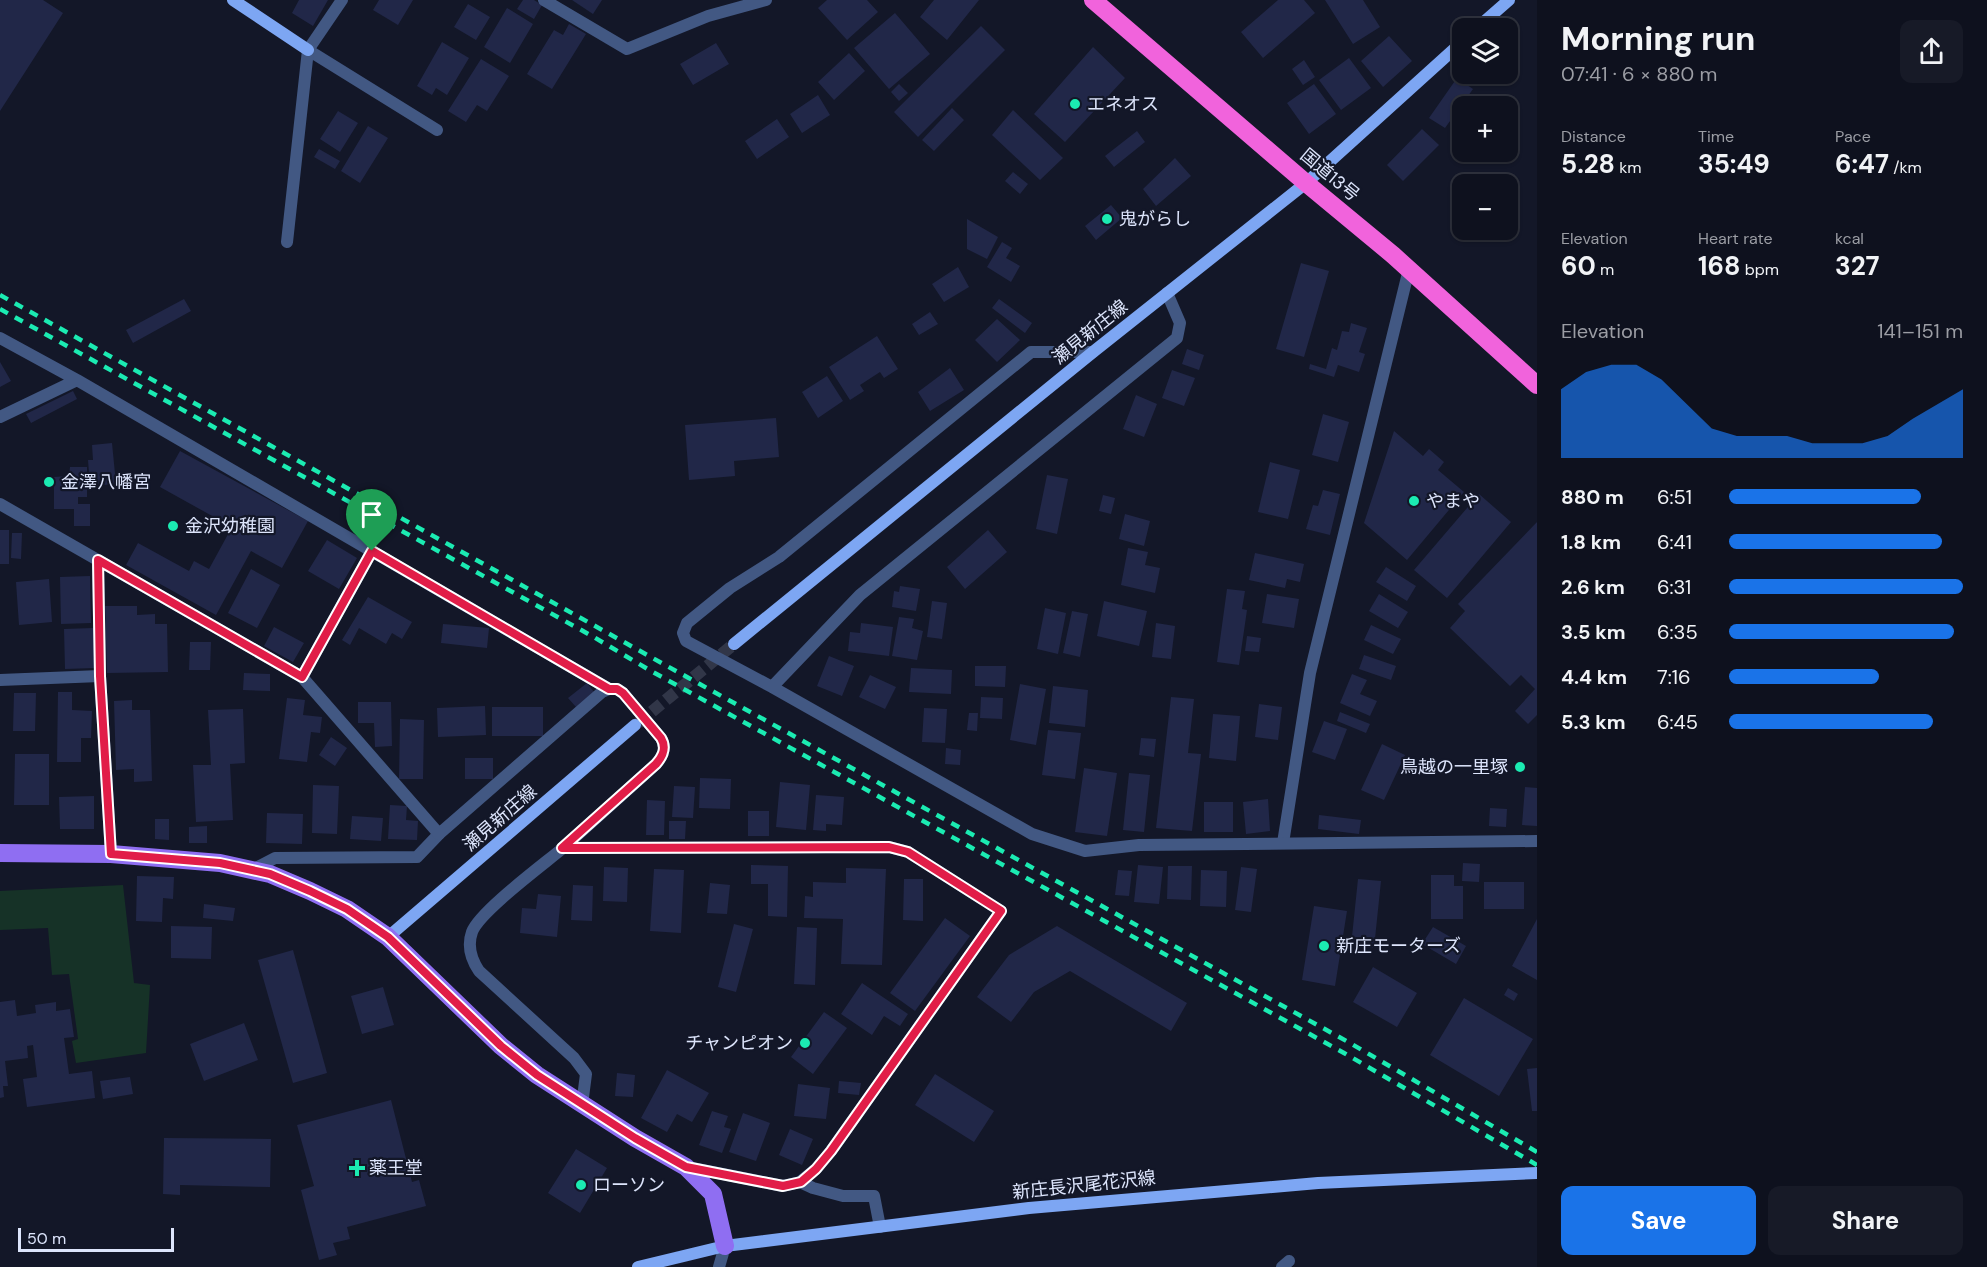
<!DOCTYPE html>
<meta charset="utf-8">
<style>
:root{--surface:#0e111e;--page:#171a27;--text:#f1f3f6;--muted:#9b9da4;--line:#2e313c;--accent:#1a73e8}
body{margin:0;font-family:"DM Sans","Noto Sans JP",sans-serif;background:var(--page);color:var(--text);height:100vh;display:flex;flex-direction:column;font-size:22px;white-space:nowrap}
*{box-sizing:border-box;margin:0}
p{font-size:20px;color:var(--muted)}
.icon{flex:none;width:33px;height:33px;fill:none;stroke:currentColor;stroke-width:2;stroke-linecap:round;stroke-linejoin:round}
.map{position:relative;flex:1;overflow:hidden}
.drawer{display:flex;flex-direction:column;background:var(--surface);width:450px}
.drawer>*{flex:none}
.tools{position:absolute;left:1452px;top:18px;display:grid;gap:12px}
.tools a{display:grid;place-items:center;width:66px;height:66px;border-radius:12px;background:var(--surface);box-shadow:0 2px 4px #0004,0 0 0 2px var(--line);font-size:30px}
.scale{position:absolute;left:18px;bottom:15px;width:156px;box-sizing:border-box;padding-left:6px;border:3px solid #dde5fc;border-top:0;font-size:16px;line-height:21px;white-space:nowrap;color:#dde5fc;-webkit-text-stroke:4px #131728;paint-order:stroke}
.pin{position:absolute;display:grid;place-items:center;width:51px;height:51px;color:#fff;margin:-62px -26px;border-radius:50% 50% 50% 0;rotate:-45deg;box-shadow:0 0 6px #0007}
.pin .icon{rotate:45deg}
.round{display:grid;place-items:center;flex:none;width:63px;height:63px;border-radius:12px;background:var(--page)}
.summary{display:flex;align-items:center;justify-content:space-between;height:102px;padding:0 24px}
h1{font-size:33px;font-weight:700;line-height:45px}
.figures{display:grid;grid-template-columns:repeat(3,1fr);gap:9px;height:102px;padding:6px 24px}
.figures div{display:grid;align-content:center}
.figures b{font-size:26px;font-weight:700}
.figures small{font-size:16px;font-weight:400}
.figures p{font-size:16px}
.chart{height:168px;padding:12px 24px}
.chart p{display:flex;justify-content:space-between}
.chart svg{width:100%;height:108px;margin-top:6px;fill:var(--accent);opacity:.7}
.button{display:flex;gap:12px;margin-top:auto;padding:12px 24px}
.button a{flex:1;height:69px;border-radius:12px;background:var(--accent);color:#fff;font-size:24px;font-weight:700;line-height:69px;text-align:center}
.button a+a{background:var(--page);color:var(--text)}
ul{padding:0 24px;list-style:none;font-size:20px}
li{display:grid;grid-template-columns:96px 72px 1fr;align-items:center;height:45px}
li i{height:15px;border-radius:8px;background:var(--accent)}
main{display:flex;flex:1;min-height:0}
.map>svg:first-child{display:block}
</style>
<main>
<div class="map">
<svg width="1537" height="1267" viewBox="0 0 1537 1267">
<rect width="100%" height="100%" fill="#131728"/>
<!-- green -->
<path fill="#163227" d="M123,885L134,983L150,985L146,1053L76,1063L72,1041L78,1039L69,974L52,975L48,928L0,930V891Z"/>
<!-- building -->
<path fill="#212748" d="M0,0H43L63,13L0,111Z
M299,0H328L313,26L292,13Z
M379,0H413L398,25L373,10Z
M523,0H534L542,5L534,19L517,9Z
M572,0H602L593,14Z
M827,0H867L878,12L847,40L818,8Z
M934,0H979L947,40L920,17Z
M1278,0H1304L1315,13L1263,58L1241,32Z
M1325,0H1363L1380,27L1353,44Z
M468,4L490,17L476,40L454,27Z
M507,8L533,24L510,63L484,47Z
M895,13L930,54L889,89L854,48Z
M569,24L586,34L552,89L527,74L554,30L563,35Z
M981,26L1005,50L918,137L894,112Z
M1389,36L1412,61L1383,87L1361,61Z
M442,42L469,58L447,95L436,88L432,95L417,86Z
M716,43L729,64L693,85L680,64Z
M1093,47L1125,78L1065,142L1034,114Z
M849,53L865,71L834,100L818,82Z
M1349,58L1371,88L1341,110L1319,80Z
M481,59L509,76L487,111L477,105L466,122L448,111Z
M1304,60L1315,77L1303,85L1292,69Z
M1457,78L1473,89L1445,128L1429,118Z
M899,84L908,93L899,101L891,92Z
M1314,84L1336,114L1309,134L1287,103Z
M818,95L830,115L802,133L790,114Z
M952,108L964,120L934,151L922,140Z
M1013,110L1063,158L1040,180L992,135Z
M338,111L358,123L340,152L320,139Z
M777,119L789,137L757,159L745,141Z
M368,126L388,138L360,183L341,171Z
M1422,129L1439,145L1403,181L1387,165Z
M1137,131L1145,142L1114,167L1105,156Z
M319,149L340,161L335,169L314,157Z
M1175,158L1191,176L1156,206L1143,189Z
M1013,172L1028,184L1020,194L1005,181Z
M1111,205L1122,218L1096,240L1085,226Z
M967,219L998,237L987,259L967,249Z
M1002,242L1012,248L1006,258L1020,266L1011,282L987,267Z
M1301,263L1329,271L1304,357L1276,349Z
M958,267L969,287L944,302L932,284Z
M184,299L191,311L133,343L126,330Z
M999,299L1032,323L1025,333L992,308Z
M930,312L938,324L919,335L912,324Z
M997,319L1020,340L997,362L975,340Z
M1351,323L1367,328L1359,352L1365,354L1359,372L1338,365L1334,377L1309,369L1310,364L1326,369L1332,348L1337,350L1342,331L1349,332Z
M877,336L898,369L884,378L880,372L860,385L864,391L850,400L829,367Z
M1187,349L1204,355L1199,370L1182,364Z
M0,362L11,381L0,387Z
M950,368L964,390L930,411L918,392Z
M1172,370L1195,378L1184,406L1162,398Z
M827,376L843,401L818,418L802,392Z
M73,391L77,399L31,423L26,414Z
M1136,395L1157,404L1144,437L1123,429Z
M1323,414L1349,422L1338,462L1312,455Z
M776,418L779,457L734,461L735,476L689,480L685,425Z
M1394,431L1423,456L1429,449L1444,462L1438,470L1464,492L1407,560L1364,523Z
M112,443L116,484L90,486L88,460H93L92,445Z
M180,451L308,521L282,568L251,551L216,615L126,565L138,543L189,571L194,561L209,569L232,527L160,487Z
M1270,462L1300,470L1288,519L1258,512Z
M70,467H87V497H78V504H90V526H74V509H54V477L69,476Z
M1047,475L1068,479L1057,534L1036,529Z
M1323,490L1340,494L1330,535L1306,529L1313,505L1318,506Z
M1479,494L1511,522L1447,598L1414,570Z
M1103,495L1115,498L1111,514L1099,511Z
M1125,514L1150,521L1144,546L1119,539Z
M1537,522V715L1528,724L1515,711L1535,689L1521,675L1510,686L1450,628L1465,611L1458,604Z
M0,530H9V564H0Z
M988,530L1007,552L965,589L947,567Z
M12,533H22L21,559L11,558Z
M327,540L357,558L339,589L308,571Z
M1128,548L1148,552L1145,565L1160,568L1155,593L1121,585Z
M1255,553L1304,564L1300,582L1287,579L1285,588L1249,580Z
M1386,567L1416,586L1407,601L1376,582Z
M251,569L280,585L257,628L228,613Z
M90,576L91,623L61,624L60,577Z
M49,579L52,622L19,625L16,582Z
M900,586L920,589L916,611L892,607L894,591L899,592Z
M1227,589L1245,591L1242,609L1247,610L1239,665L1217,662Z
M1267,594L1299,599L1294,628L1262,623Z
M1379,594L1408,612L1398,628L1369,611Z
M368,597L412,622L402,639L392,633L386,644L359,628L350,645L342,640Z
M932,601L947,603L942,639L927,637Z
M1104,601L1147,611L1139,646L1097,636Z
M105,606H137V615L155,614V624H167L168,672L107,673Z
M1045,608L1066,613L1058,654L1037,649Z
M1072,611L1088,614L1080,657L1063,653Z
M899,617L914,619L912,628L923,631L917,660L892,656Z
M861,623L893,627L889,656L848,651L850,632L860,633Z
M1156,623L1175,626L1171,659L1152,657Z
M443,624L489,628L487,648L441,643Z
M1371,625L1401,639L1393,654L1364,640Z
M274,627L304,643L293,662L264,646Z
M93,628L95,668L65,669L64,629Z
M1247,636L1261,638L1259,652L1245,651Z
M190,642H211L210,670H189Z
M1364,655L1396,666L1391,680L1359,669Z
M829,656L854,666L842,696L817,686Z
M975,666H1006L1005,687L975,686Z
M911,668L952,670L951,694L909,692Z
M244,673L270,674V691L243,690Z
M1352,674L1367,680L1360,694L1377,701L1370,716L1340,703Z
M870,675L896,687L885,709L859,697Z
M587,683L594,692L576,707L568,698Z
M1020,684L1046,689L1036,745L1010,740Z
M1053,686L1088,690L1085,727L1049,723Z
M58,692H72V710L92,711L91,738H81V762H57Z
M14,693H36L35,731H13Z
M981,697L1003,698L1002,719L980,718Z
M1171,697L1194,699L1188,753L1201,754L1192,831L1156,828Z
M287,698L305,700L303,715L322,717L320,733L311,732L307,762L279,759Z
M132,700V710H150L152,781L134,782V769L116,770L114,701Z
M358,702H391L392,746L375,747L374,723H358Z
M1259,704L1282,707L1278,740L1255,737Z
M485,706L486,735L438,737L437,708Z
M492,707H543V736H492Z
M924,708L947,709L945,743L922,742Z
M243,709L245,763L230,764L233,820L196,822L193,765H211L208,710Z
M1340,712L1370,724L1366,733L1337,721Z
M969,713H978L977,731L967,730Z
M1213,714L1240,716L1236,761L1209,758Z
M400,719L424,720L423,779H399Z
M1324,721L1347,729L1335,760L1312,752Z
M1048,730L1081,733L1075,779L1042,775Z
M331,737L347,748L335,766L319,755Z
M1141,738L1156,739L1154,757L1139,755Z
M1382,744L1405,755L1384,800L1361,790Z
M946,748L961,750L960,765L945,764Z
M15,754H49V805H14Z
M465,758H493V779H465Z
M1084,768L1117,773L1107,836L1075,832Z
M1129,773L1150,775L1144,832L1123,830Z
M700,778L731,779L730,809L699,808Z
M780,782L810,785L806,830L776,827Z
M313,785L339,786L337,834L312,833Z
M674,786L695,787L693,818L672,817Z
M1525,787L1537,788V826L1522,825Z
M816,795L844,797L842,825L826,824V831L813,830Z
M94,796V829H60L59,797Z
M1268,799L1270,831L1246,834L1243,802Z
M647,800L665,801L664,835H646Z
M1204,802H1233V832H1204Z
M390,805L407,806L406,820L418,821L417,840L388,839Z
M1490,808L1507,809L1506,827L1489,826Z
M748,811H769V836H748Z
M267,813L303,814L302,844L266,843Z
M1319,815L1361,820L1359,834L1318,829Z
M352,816L383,818L381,841L350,839Z
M155,819H169V840L155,839Z
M669,821H686L685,839H669Z
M207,826V843H189V827Z
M1463,863L1480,864L1479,882L1462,881Z
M751,865L788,866L787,917L768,916V884H751Z
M1138,865L1163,867L1159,904L1134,902Z
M1168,866H1192L1191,900L1167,899Z
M604,867L628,868L627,902L603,901Z
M1241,867L1257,869L1251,912L1235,910Z
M846,868L886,869L882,965L841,964L843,919L804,918L805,896L813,897V882L846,883Z
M654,869L684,870L681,933L650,931Z
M1118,870L1132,871L1129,896L1115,895Z
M1201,870L1227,871L1226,907L1200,906Z
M1431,875H1454V886H1463V919H1431Z
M137,876L174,877L173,899L163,898L162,922L136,921Z
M904,879H923V921L903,920Z
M1358,879L1381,881L1374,948L1351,946Z
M1484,882H1524V909H1484Z
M710,883L730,885L727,914L707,913Z
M573,885L593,886L592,921L571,920Z
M538,894L561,896L557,937L520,933L522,908L536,909Z
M204,904L235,908L233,921L203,918Z
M1314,906L1347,911L1335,986L1302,980Z
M945,918L970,936L915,1011L890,993Z
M1537,919V980L1512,966Z
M734,924L753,929L736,992L718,987Z
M171,926L212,927L211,959L171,958Z
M1057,926L1187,1003L1171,1031L1070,971L1034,992L1011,1022L977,997L1009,955Z
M797,927L817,928L815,985L794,984Z
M1433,927L1466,946L1456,964L1422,944Z
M293,950L327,1073L293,1083L258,960Z
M1373,967L1417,993L1397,1027L1353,1002Z
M862,983L908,1014L900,1026L884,1016L872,1035L841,1014Z
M383,987L394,1025L362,1034L351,996Z
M1508,988L1518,994L1514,1001L1504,995Z
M1464,998L1533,1039L1499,1096L1430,1055Z
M15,1000L17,1016L36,1013L35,1005L56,1002V1011L70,1009L74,1037L64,1038L69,1074L92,1071L95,1098L27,1107L23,1079L37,1077L33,1045L27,1046L28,1058L5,1061L8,1086H3L4,1097L0,1098V1002Z
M824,1012L847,1028L813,1074L791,1057Z
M244,1023L258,1060L204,1081L190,1044Z
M1537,1068V1111H1532L1527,1069Z
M667,1070L709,1093L692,1122L677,1114L667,1132L641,1118Z
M617,1073L635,1075L633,1097L615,1096Z
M935,1074L994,1111L974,1142L915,1105Z
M130,1077L133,1094L103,1099L100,1081Z
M839,1081L861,1083L859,1095L838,1093Z
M798,1084L830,1088L826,1119L794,1116Z
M391,1100L412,1182L419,1180L426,1206L347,1227L350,1239L333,1243L337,1255L319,1260L301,1190L314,1186L297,1125Z
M712,1111L728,1116L724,1127L731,1129L722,1153L699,1145Z
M743,1113L770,1123L756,1161L729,1152Z
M790,1129L813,1139L802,1165L779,1155Z
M164,1138L271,1139L270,1187L180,1185V1195L163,1194Z
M576,1149L607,1168L580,1213L548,1193Z"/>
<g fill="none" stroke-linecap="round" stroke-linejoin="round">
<!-- secondary-tunnel -->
<path stroke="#313648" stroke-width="12" stroke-dasharray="12 6" stroke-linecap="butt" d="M638,723L734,644"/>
<!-- lane -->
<path stroke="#425883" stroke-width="12" d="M342,0L308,50L437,130
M544,0L627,49L708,16L766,0
M302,677L372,551
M1283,843L1310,673L1409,269
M252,870L275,858L417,857L439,834
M800,1182L813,1188L843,1196H874L880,1227
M1282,1267L1289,1261"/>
<!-- street -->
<path stroke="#425883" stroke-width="12" d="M287,242L308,50
M0,338L77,380L609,689H617L623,693L661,738C667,748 663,756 656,764C625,792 594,820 563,848C544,864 479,912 472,932C467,946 471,959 479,971L574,1058L586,1074L582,1105
M1093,352H1031L779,557L730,588L687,623L683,633L686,641L772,687L1032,834L1085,851L1139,845L1537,841
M0,417L77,380
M0,504L302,677L439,834L602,692L609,689
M98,560L100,676L111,854
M0,680L100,676
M772,687L860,595L1177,338L1180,323L1167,293
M562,848L889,847L908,852L1001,911L831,1151L816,1169L800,1182L783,1186L687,1167
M719,1267L725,1246"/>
<!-- secondary -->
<path stroke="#7da6f3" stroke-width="12" d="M233,0L308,50
M1477,28L1509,0
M734,644L1093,352L1306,183L1462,42
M388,937L635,725
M638,1267L725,1246L1029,1208L1318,1183L1537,1173"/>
<!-- primary -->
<path stroke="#8f6ef2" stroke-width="18" d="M0,853L111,854L220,863L270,874L310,891L347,909L388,937L501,1046L537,1075L635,1138L686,1167L713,1194L725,1246"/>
<!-- highway -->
<path stroke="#f163dc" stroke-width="18" d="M1093,0L1306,183L1393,255L1537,385"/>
<!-- rail -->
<path stroke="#1bebb2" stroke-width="4.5" stroke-dasharray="9 8" stroke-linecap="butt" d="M0,295L667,666L1350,1043L1537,1152
M0,309L592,636L651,671L1344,1053L1537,1165"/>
</g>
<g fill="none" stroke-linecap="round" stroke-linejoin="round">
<defs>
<path id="route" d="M372,551L609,689H617L623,693L661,738C667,748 663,756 656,764L562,848L889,847L908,852L1001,911L831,1151L816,1169L801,1182L783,1186L686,1167L635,1138L537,1075L501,1046L388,937L347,909L310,891L270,874L220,863L111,854L100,676L98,560L302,677Z"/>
</defs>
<!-- route casing -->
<use href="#route" stroke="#fff" stroke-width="12"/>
<!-- route -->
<use href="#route" stroke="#e11d48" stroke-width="8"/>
</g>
<!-- markers -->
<g fill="#1bebb2" stroke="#131728" stroke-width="2">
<circle cx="1075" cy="104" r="6"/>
<circle cx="1107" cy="219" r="6"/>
<circle cx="49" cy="482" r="6"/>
<circle cx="1414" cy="501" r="6"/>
<circle cx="173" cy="526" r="6"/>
<circle cx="1520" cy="767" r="6"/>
<circle cx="1324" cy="946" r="6"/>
<circle cx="805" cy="1043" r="6"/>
<path d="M354 1159h6v6h6v6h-6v6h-6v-6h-6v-6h6z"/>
<circle cx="581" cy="1185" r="6"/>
</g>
<g text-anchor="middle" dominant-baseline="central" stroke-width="4.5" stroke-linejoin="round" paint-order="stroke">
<!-- poi labels -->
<g font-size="18" fill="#dde5fc" stroke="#131728" text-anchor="start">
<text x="1087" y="104">エネオス</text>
<text x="1119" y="219">鬼がらし</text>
<text x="61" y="482">金澤八幡宮</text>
<text x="1426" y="501">やまや</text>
<text x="185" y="526">金沢幼稚園</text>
<text x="1508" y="767" text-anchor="end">鳥越の一里塚</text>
<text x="1336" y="946">新庄モーターズ</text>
<text x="793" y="1043" text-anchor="end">チャンピオン</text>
<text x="369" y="1168">薬王堂</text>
<text x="593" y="1185">ローソン</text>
</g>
<!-- street labels -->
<g font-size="18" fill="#dde5fc" stroke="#131728">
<text transform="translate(1330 175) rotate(40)">国道13号</text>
<text transform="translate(1090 332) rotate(-39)">瀬見新庄線</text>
<text transform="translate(500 818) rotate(-41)">瀬見新庄線</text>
<text transform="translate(1084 1185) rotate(-6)">新庄長沢尾花沢線</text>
</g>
</g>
</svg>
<div class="tools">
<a><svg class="icon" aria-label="layers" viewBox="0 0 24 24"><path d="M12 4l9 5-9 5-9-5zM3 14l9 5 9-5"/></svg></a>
<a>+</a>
<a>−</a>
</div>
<div class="scale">50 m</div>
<div class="pin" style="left:372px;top:551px;background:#1e9e55"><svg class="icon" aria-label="arrive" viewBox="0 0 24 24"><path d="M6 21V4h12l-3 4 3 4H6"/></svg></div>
</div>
<section class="drawer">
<div class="summary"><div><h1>Morning run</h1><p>07:41 · 6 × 880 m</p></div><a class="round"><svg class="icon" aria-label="share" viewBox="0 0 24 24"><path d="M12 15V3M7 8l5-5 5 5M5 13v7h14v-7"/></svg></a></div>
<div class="figures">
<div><p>Distance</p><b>5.28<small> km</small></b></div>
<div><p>Time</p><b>35:49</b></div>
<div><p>Pace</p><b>6:47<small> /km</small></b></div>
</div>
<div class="figures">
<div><p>Elevation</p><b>60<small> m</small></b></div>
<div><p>Heart rate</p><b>168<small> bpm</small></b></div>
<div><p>kcal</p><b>327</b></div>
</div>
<div class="chart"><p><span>Elevation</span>141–151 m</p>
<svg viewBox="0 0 160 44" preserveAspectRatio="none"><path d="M0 44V16L10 9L20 6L30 6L40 12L50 22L60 32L70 35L80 35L90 35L100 38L110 38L120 38L130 35L140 28L150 22L160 16V44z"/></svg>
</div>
<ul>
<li><b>880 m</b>6:51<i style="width:82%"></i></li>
<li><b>1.8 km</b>6:41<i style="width:91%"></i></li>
<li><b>2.6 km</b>6:31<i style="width:100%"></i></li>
<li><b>3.5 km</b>6:35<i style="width:96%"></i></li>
<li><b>4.4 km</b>7:16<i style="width:64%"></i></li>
<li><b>5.3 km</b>6:45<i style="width:87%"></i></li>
</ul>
<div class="button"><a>Save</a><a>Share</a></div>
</section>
</main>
